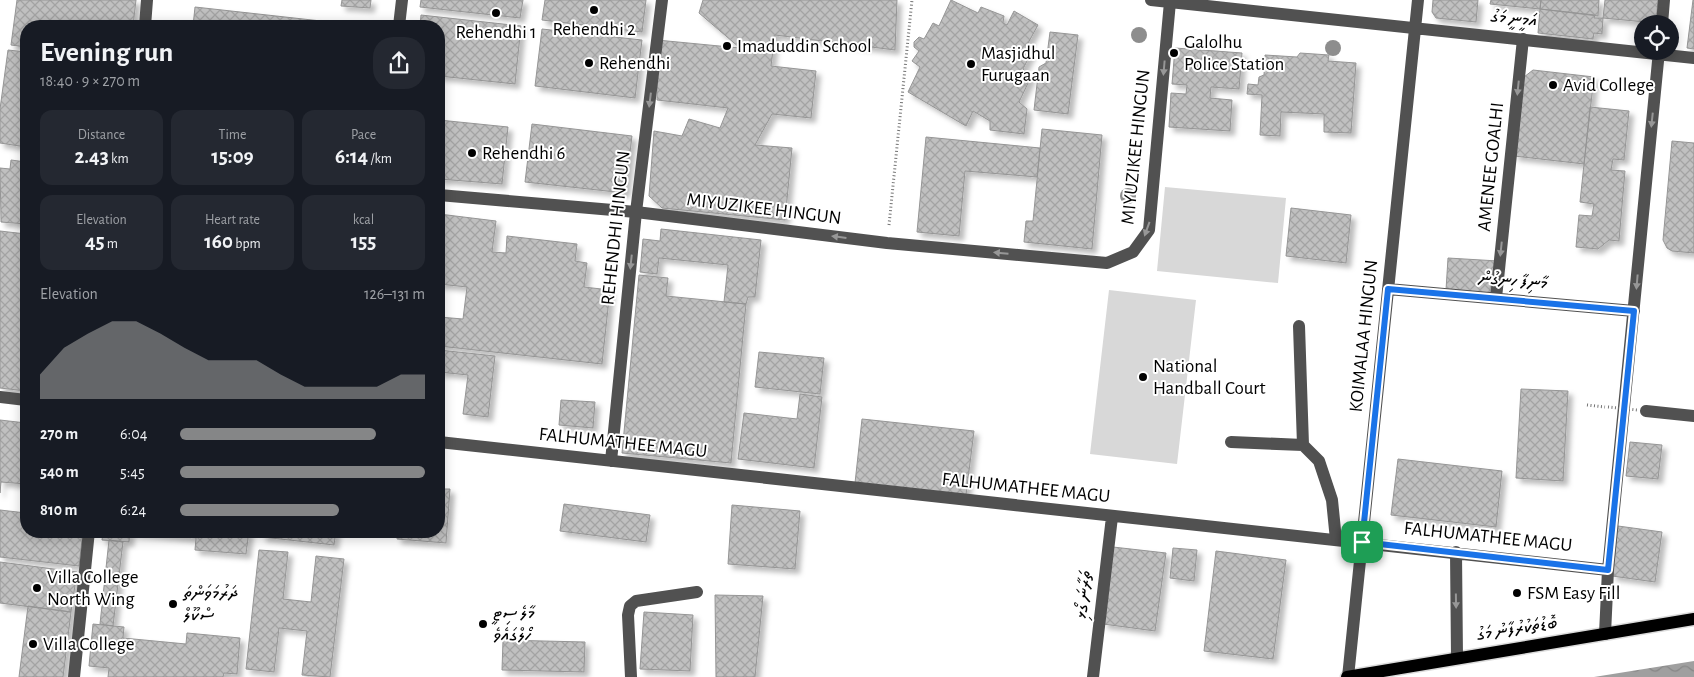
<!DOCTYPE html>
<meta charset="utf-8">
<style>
:root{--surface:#171b24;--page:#242831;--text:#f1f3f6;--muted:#9ea1a6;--accent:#858687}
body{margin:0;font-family:"Alegreya Sans","Noto Sans Thaana",sans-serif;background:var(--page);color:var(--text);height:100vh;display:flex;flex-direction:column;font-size:19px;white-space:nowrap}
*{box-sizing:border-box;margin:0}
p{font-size:16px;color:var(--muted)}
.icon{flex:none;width:28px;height:28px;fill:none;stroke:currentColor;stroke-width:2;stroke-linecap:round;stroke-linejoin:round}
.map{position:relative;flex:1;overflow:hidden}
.drawer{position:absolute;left:20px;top:20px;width:425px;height:518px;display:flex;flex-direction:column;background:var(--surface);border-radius:20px;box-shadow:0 2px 12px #0003}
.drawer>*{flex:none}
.controls{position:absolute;left:1634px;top:15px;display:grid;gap:10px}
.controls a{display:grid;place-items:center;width:45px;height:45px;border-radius:50%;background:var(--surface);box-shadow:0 2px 12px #0003;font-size:25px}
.pin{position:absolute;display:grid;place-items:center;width:42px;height:42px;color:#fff;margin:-21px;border-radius:10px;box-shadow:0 2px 8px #0006}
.round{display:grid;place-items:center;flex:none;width:52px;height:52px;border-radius:20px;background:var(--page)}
.summary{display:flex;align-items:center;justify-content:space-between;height:85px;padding:0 20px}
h1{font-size:28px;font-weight:700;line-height:38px}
.stats{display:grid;grid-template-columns:repeat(3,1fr);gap:8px;height:85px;padding:5px 20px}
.stats div{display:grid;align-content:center;border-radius:12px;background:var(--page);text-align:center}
.stats b{font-size:21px;font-weight:700}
.stats small{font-size:14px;font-weight:400}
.stats p{font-size:14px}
.chart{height:140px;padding:10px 20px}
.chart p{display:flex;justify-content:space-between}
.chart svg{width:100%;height:90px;margin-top:5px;fill:var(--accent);opacity:.7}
ul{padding:0 20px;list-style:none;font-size:16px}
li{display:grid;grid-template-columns:80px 60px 1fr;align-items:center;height:38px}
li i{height:12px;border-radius:6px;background:var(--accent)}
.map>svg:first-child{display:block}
</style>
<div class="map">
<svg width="1694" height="677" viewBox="0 0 1694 677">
<defs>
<pattern id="water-waves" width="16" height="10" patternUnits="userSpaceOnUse" patternTransform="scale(1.25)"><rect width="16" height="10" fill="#9f9f9f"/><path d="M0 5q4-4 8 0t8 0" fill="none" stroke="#878787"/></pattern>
<pattern id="building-cross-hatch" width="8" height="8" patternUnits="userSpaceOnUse" patternTransform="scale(1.25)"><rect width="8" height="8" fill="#c0c0c0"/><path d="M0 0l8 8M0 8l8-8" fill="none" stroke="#a3a3a3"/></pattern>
<filter id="shadow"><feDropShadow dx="4.5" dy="4.5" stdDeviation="2.5" flood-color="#0004"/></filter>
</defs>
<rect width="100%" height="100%" fill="#fff"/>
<!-- pitch -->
<path fill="#d8d8d8" d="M1165,187L1286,198L1278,283L1157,271Z
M1109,290L1196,300L1177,464L1090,454Z"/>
<!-- water -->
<path fill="url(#water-waves)" d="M1694,661V677H1594Z"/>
<!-- building -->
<path fill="url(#building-cross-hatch)" stroke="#959595" filter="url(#shadow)" d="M17,0H136L133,26H26V47L11,45Z
M342,0H371L370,8L341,6Z
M421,0H523L520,18L420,7Z
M545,0H646L642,32L542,20Z
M703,0H897L895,50L775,35L771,66L816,71L811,118L772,114L755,145L792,148L785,220L662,208L649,196L654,131L682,136L689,119L720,128L728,108L657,100V40L740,48L699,13Z
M951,0L978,13L981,7L1004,16L1003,23L1007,25L1014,11L1038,25L1027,45L1033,49L1023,69L1031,77L1019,102L1027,109L1024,134L990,130V121L973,111L966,126L908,92L920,67L912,61L919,51L914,47V42L919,37L924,39L933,23L939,26Z
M1433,0H1478L1476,22L1436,18L1432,12Z
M1491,0H1541L1540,9L1490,4Z
M1541,0H1599L1598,16L1540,9Z
M1605,0H1658L1656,23L1603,18Z
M1693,0H1694V49L1687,48Z
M195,7L339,23V26H193Z
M1540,9L1595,15L1594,18H1603L1602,34L1594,33L1593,39L1538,33Z
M421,15L521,26L515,84L439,76V26H420Z
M542,29L642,40L635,98L535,86Z
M1050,32L1078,35L1068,114L1034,110L1039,67L1046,63Z
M1175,48L1242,53L1239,89L1211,87L1210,98L1232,100L1230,131L1169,127L1171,93L1186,94L1187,85L1172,84Z
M8,50L26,52V147L0,143V109Z
M1300,53L1329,55L1328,61L1356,63L1351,133L1324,132V114L1281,112L1280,136L1260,135L1262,95L1247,94L1248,84L1258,85L1259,77L1264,75L1265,55L1297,57Z
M1533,70L1594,77L1584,164L1514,156L1524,77Z
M1590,107L1629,111L1624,160L1613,159L1611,170L1625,171L1619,241L1609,240L1598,249L1576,247L1579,215L1592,216L1594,204L1580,202Z
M439,120L508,127L502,184L439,179Z
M532,124L632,136L625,193L525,182Z
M1042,129L1102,135L1092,249L1024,242L1026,221H1033Z
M926,137L1040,148L1037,177L965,171L959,236L917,232Z
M1672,141L1694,143V253L1672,251L1667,248L1663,240Z
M11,160L26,162V224L1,222L0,168L10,169Z
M1291,208L1351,215L1346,263L1286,256Z
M439,214L496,221L492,252L506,253L507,236L577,244L575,261L587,263L584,287L610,290L602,364L439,346V317L463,319L467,287L439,284Z
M661,229L761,240L755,297H748L746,304L724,302L728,265L659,258L657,274L640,272L643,239L660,241Z
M0,231L26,234V391L0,388Z
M1448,258L1498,261L1496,275H1491L1490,293L1446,290Z
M639,275L668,278L666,296L746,304L731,463L622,453Z
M439,350L495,356L488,417L463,414L468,375L439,372Z
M759,352L824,358L820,394L755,387Z
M1521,389L1568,391L1563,481L1516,478Z
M800,394L822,397L814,468L738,459L744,413L797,419Z
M561,400L595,402L593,428L559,425Z
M862,419L974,431L966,495L855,483Z
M0,420L26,423V484L1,482L0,493Z
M1630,442L1662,445L1658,479L1626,476Z
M1398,459L1502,471L1496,527L1391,515Z
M439,489H450L446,543L397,539L398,531H439Z
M564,504L650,515L646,542L560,531Z
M732,505L800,511L795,569L728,564Z
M0,510L26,513V531H83L79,566L0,557Z
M1618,526L1662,532L1655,582L1612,576Z
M103,531H249L246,554L195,550L196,538L130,532L129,542L102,540Z
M262,531H336L334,545L262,537Z
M109,540L123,542L113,626L100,624Z
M1113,547L1166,553L1155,631L1103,624Z
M1173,548L1197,550L1194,581L1170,578Z
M259,550L288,552L283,599L311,602L316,556L344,559L330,677L302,675L307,631L279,628L274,672L246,669Z
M1216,551L1286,560L1273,659L1204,651Z
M0,562L77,572L71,612L0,603Z
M715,595L763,596L755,677H716Z
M28,606L71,612L63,677H19Z
M644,612L693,615L690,671L640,669Z
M93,624L124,627L123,638L186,644L187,633L240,638L237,674L224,673L223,677H108L109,668L89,666Z
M503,640L585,642L584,672L502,670Z"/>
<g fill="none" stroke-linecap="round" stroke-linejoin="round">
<defs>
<path id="major" d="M1347,677L1694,619"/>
</defs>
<!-- major casing -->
<use href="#major" stroke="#dbdbdb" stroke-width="15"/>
<!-- path -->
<path stroke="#737373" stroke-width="3" stroke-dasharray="1 2.5" stroke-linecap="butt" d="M889,225L912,0
M1587,405L1605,407"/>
<!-- minor -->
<path stroke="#515151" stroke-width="12" d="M1151,0L1694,58
M1662,24L1664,0
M145,26L147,0
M399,26L402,0
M439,195L636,212L887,243L1107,263L1133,252L1149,230L1170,2
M1388,289L1634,311
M1496,298L1523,39
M1299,326L1303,445L1319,461L1332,500L1336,540
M0,397L26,400
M1646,411L1694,416
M439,442L1608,570
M1231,442L1303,445
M611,461L636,212L662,0
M1456,552L1457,658
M1605,634L1608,570L1659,51
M74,677L89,531
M631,677L628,615L630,606L636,601L697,592
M1093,677L1112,517
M1348,677L1418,0"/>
<!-- major -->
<use href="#major" stroke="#000" stroke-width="12"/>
<!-- path-bridge -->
<path stroke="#737373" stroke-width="3" stroke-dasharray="1 2.5" stroke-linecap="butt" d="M1608,407L1637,410"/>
</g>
<!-- trees -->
<g fill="#8d8d8d">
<circle cx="1139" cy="35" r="8"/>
<circle cx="1333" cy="48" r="8"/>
<circle cx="1128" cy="196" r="8"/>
</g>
<!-- one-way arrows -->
<defs><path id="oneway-solid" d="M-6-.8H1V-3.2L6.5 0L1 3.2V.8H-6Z" transform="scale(1.25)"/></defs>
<g fill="#979797">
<use href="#oneway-solid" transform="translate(1164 68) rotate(95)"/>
<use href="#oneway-solid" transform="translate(1518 88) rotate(96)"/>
<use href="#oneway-solid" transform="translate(650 100) rotate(97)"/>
<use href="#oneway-solid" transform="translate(1652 120) rotate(96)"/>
<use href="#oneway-solid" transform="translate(1147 229) rotate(110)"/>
<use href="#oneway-solid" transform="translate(839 237) rotate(-173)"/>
<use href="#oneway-solid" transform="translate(1501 249) rotate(96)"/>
<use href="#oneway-solid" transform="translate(1001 253) rotate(-175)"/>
<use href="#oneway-solid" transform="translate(631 262) rotate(96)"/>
<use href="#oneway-solid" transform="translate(1637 282) rotate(95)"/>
<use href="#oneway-solid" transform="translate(1456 601) rotate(89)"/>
</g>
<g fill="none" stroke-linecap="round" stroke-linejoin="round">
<defs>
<path id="route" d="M1388,289L1634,311L1608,570L1362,542Z"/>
</defs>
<!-- route casing -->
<use href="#route" stroke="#fff" stroke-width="10"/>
<!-- route -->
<use href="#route" stroke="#1a73e8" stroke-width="6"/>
</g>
<!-- markers -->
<g fill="#000" stroke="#fff" stroke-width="2">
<circle cx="594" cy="10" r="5"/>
<circle cx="496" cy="13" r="5"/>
<circle cx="727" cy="46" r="5"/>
<circle cx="1174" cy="53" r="5"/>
<circle cx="589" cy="63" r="5"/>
<circle cx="971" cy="64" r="5"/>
<circle cx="1553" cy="85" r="5"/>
<circle cx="472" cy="153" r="5"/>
<circle cx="1143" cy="377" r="5"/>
<circle cx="37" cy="588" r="5"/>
<circle cx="1517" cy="593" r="5"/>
<circle cx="173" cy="604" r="5"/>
<circle cx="483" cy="624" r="5"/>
<circle cx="33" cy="644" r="5"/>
</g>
<g text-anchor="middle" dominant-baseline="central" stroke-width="4" stroke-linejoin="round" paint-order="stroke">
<!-- street labels -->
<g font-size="19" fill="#000" stroke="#fff">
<text transform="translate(1514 19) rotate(6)">އަމީނީ މަގު</text>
<text transform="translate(1136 147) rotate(-84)">MIYUZIKEE HINGUN</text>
<text transform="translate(1491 167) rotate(-84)">AMENEE GOALHI</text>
<text transform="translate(764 209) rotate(7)">MIYUZIKEE HINGUN</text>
<text transform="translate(616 228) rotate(-84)">REHENDHI HINGUN</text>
<text transform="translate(1513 281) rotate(5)">މާނިފާ ހިނގުން</text>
<text transform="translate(1364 336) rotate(-84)">KOIMALAA HINGUN</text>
<text transform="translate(623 443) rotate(6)">FALHUMATHEE MAGU</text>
<text transform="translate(1026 488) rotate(6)">FALHUMATHEE MAGU</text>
<text transform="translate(1488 537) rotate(6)">FALHUMATHEE MAGU</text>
<text transform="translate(1084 595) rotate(-83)">ތަރާނަ ގޯޅި</text>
<text transform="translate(1517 629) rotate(-9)">ބޮޑުތަކުރުފާނު މަގު</text>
</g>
<!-- poi labels -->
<g font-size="19" fill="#000" stroke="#fff" text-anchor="start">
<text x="594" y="29" text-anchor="middle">Rehendhi 2</text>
<text x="496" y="32" text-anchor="middle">Rehendhi 1</text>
<text x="1184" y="42">Galolhu<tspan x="1184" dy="22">Police Station</tspan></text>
<text x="737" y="46">Imaduddin School</text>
<text x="981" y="53">Masjidhul<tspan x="981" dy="22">Furugaan</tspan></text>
<text x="599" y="63">Rehendhi</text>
<text x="1563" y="85">Avid College</text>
<text x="482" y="153">Rehendhi 6</text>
<text x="1153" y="366">National<tspan x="1153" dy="22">Handball Court</tspan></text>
<text x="47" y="577">Villa College<tspan x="47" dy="22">North Wing</tspan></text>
<text x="183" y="593">ދަރުމަވަންތަ<tspan x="183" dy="22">ސްކޫލް</tspan></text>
<text x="1527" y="593">FSM Easy Fill</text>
<text x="493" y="613">މާލެ ސިޓީ<tspan x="493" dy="22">ހޯލްގައެވެ</tspan></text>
<text x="43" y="644">Villa College</text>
</g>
</g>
</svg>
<div class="controls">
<a><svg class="icon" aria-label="locate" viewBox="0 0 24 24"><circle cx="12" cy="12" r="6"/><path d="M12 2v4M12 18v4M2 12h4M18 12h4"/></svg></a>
</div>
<div class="pin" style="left:1362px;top:542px;background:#1e9e55"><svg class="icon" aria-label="arrive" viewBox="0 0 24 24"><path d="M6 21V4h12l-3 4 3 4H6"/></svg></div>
<section class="drawer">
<div class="summary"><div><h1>Evening run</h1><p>18:40 · 9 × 270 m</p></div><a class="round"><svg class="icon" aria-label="share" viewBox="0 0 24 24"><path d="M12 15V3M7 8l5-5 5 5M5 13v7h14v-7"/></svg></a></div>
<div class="stats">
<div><p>Distance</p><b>2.43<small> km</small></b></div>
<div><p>Time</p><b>15:09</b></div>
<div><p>Pace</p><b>6:14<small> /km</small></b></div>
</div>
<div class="stats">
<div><p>Elevation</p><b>45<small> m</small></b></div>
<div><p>Heart rate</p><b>160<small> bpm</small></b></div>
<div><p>kcal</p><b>155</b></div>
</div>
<div class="chart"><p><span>Elevation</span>126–131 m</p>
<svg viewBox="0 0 160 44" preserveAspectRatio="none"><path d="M0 44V32L10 19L20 12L30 6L40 6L50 12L60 19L70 25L80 25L90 25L100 32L110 38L120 38L130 38L140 38L150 32L160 32V44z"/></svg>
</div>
<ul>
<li><b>270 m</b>6:04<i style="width:80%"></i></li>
<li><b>540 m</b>5:45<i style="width:100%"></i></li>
<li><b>810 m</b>6:24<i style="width:65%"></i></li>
</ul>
</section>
</div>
